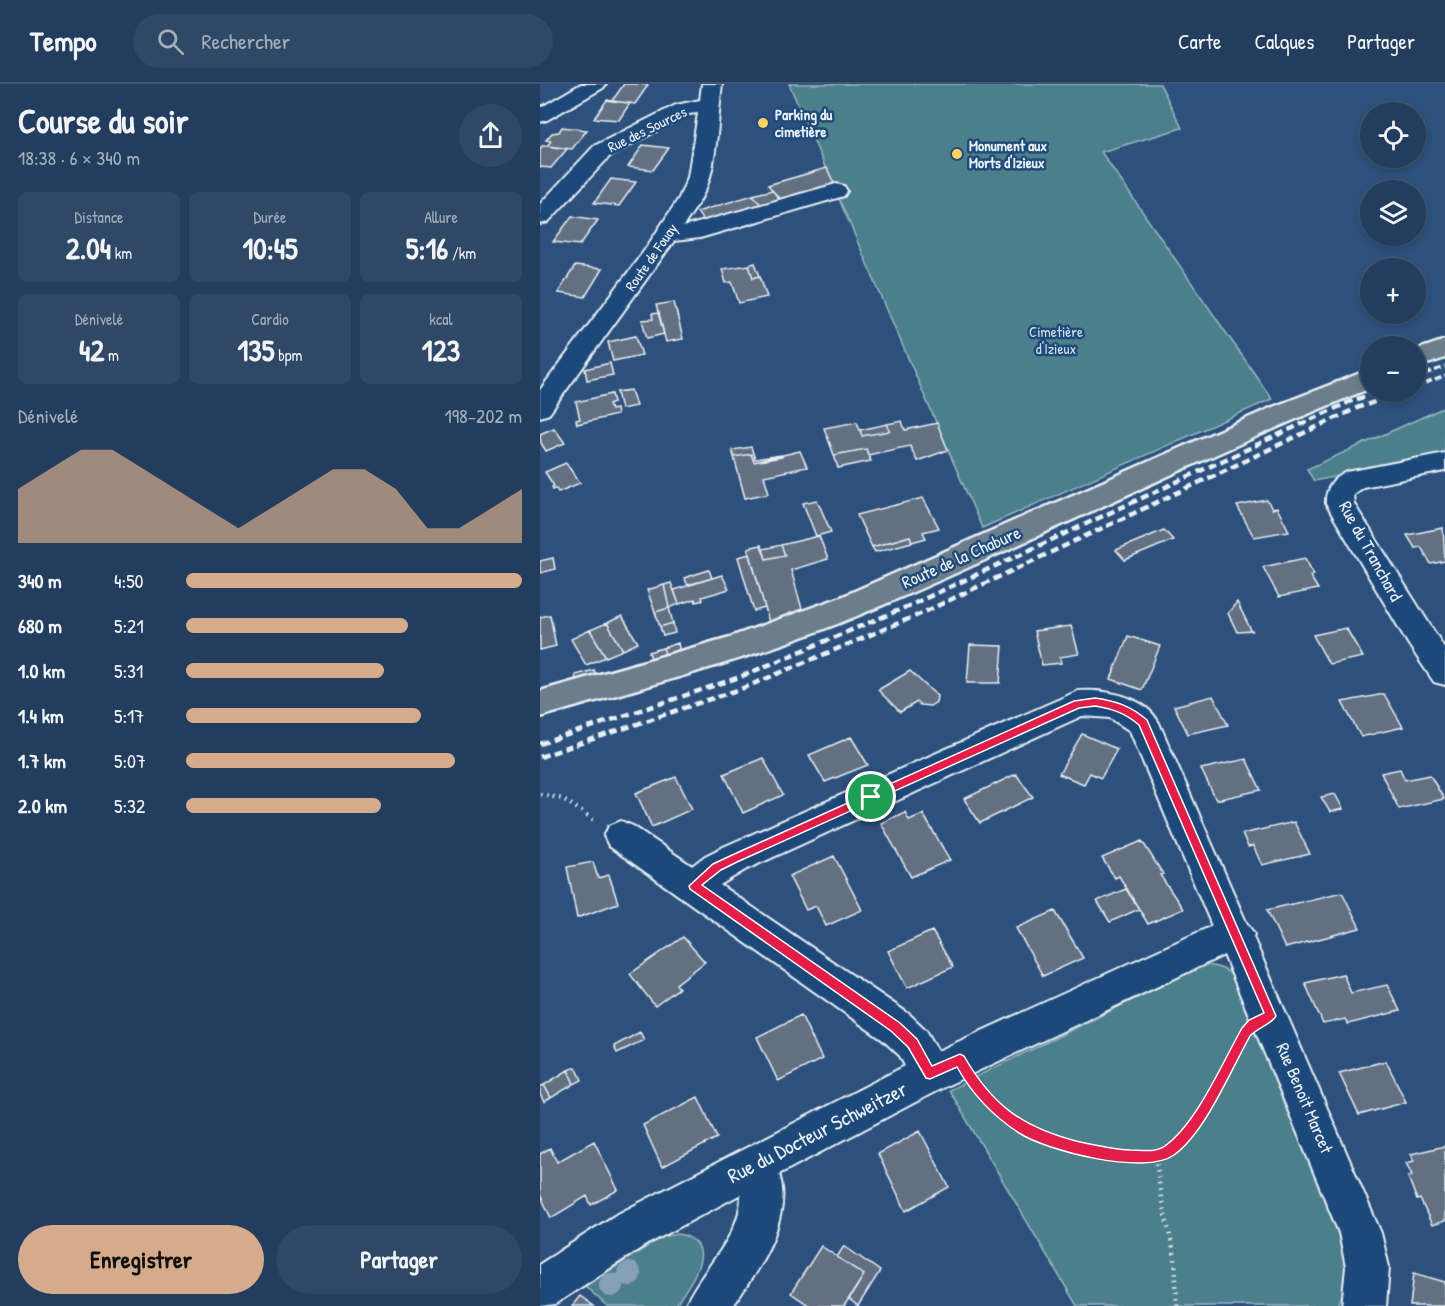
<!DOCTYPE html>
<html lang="fr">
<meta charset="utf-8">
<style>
:root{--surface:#223d5d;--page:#2e4866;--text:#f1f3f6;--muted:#a2aebc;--line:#3f5672;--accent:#d6ab8b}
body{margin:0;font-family:"Patrick Hand",sans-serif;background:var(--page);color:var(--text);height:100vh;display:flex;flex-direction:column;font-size:22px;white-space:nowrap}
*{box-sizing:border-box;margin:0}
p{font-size:20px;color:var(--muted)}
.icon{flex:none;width:33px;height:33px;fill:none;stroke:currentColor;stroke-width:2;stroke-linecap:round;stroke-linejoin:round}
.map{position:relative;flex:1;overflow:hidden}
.sheet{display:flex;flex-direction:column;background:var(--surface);width:540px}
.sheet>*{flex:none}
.controls{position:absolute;left:820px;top:18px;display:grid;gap:12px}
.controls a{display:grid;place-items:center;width:66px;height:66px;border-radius:50%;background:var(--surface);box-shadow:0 3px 9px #0003,0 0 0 2px var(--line);font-size:30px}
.pin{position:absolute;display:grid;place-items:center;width:51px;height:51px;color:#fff;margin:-26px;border:3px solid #fff;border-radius:50%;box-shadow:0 2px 6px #0007}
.round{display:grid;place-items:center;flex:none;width:63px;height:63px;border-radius:32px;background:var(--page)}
.overview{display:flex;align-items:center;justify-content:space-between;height:102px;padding:0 18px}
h1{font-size:33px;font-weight:700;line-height:45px}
.figures{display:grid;grid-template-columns:repeat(3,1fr);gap:9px;height:102px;padding:6px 18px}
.figures div{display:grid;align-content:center;border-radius:9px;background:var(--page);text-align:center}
.figures b{font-size:30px;font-weight:700}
.figures small{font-size:16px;font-weight:400}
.figures p{font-size:16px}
.chart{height:168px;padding:12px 18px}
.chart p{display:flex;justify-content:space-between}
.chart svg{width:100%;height:108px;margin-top:6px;fill:var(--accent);opacity:.7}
.cta{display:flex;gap:12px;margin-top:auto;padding:12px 18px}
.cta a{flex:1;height:69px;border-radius:36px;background:var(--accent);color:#111;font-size:24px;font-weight:700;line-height:69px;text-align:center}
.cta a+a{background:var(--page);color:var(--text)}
ul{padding:0 18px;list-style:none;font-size:20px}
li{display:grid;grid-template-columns:96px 72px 1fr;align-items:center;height:45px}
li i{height:15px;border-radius:8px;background:var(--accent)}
header{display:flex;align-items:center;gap:36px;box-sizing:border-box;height:84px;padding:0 30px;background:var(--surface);border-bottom:2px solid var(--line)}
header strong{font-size:28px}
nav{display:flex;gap:33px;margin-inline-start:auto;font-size:21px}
.search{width:420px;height:54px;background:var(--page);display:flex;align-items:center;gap:15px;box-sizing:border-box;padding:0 21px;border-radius:33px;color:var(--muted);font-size:22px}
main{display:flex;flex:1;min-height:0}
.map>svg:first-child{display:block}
</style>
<header>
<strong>Tempo</strong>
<div class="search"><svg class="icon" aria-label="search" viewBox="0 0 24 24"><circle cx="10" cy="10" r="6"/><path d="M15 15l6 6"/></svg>Rechercher</div>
<nav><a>Carte</a><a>Calques</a><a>Partager</a></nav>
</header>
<main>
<section class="sheet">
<div class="overview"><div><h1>Course du soir</h1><p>18:38 · 6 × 340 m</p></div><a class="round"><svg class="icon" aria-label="share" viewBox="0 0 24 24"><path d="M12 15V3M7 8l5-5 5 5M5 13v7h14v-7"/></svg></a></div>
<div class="figures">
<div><p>Distance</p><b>2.04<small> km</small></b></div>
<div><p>Durée</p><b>10:45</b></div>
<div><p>Allure</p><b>5:16<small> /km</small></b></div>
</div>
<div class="figures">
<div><p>Dénivelé</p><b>42<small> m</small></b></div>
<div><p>Cardio</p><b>135<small> bpm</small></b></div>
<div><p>kcal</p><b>123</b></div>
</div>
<div class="chart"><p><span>Dénivelé</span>198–202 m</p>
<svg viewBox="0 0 160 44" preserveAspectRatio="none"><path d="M0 44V22L10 14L20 6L30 6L40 14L50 22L60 30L70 38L80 30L90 22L100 14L110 14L120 22L130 38L140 38L150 30L160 22V44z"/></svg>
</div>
<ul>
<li><b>340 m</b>4:50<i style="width:100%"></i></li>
<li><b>680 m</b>5:21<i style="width:66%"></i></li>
<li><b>1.0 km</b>5:31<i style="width:59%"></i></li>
<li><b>1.4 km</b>5:17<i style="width:70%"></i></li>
<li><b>1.7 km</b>5:07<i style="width:80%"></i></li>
<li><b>2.0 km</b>5:32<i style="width:58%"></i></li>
</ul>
<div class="cta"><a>Enregistrer</a><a>Partager</a></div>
</section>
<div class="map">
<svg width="905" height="1222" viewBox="0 0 905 1222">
<rect width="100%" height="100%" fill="#2d517c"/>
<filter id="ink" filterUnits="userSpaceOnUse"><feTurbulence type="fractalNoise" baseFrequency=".0167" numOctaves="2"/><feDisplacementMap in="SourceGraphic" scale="12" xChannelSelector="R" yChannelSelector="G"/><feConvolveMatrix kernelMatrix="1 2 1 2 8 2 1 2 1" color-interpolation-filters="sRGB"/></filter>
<g filter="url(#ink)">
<!-- green -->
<path fill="#4c7f8b" stroke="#9ab8c2" stroke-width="1.5" d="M249,0H620L642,44L561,68L732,315L442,444Z
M905,323V371L774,397L767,385Z
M664,881C680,882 688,886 698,897L807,1157L808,1203L796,1222H537L409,1006Z
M138,1150C183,1159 149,1201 135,1222H67L45,1202L122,1153Z"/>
<!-- building -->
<path fill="#636f82" stroke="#e8f1f8" stroke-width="1.5" d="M84,0H99L108,1L95,20L72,17Z
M67,16L72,17L90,19L79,36L54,34Z
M22,43L47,46L32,65L7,62L11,57L6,56L12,49L19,48Z
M103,61L129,64L113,86L88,83Z
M2,62H7L27,65L11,84L0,83V65Z
M287,84L295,102L240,116L228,101Z
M71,95L96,98L79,122L54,119Z
M232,106L240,115L221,121L213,111Z
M213,111L221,121L163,137L157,128Z
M32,132L58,136L40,161L13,158Z
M215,179L220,192L213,194L209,181Z
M209,181L213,194L220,192L227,213L199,219L192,198L186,199L182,185Z
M35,182L62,185L45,213L18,209Z
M134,218L143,255L126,258L116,221Z
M119,229L124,250L107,254L102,236L113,235L112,230Z
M96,252L102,271L73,277L68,258Z
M70,279L73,291L47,296L45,285Z
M91,306L96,322L81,325L77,308Z
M72,310L74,318L69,320L71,326L76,325L77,331L37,340L36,336L40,335L36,318Z
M362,337L365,346L397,339L408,366L377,377L370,362L328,371L326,365L294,371L284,344L317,338L322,352L350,347L347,340Z
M347,340L350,347L322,352L320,346Z
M14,344L25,359L6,367L1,359L0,350Z
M211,363L215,375L241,371L242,373L214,378L211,370L194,373L192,366Z
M326,365L331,377L298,384L294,371Z
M260,367L267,383L224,392L229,409L205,414L194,373L211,370L214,378Z
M26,379L40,399L18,408L16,404L13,405L12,403L14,402L5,388Z
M383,414L399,444L383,448L386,454L372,458L370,452L332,463L317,431Z
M277,416L291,448L276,452L263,419Z
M727,416L732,425L737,424L749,447L714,453L697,422Z
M903,444L905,477L891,480L881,463L875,464L867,451Z
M624,446L633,456L585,476L576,466Z
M279,452L288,475L251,486L262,525L229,538L208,464L221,461L226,475L245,471L241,461Z
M370,452L372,458L335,468L332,463Z
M241,461L245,471L226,475L223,465Z
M210,470L225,524L214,527L198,473Z
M13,474L15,485L0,489V477Z
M765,474L774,491L770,492L778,505L739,513L723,483Z
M169,486L172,494L148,501L144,494Z
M182,491L189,505L162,513L163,516L156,518L155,515L139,520L134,506Z
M131,499L139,520L129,524L124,501Z
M124,501L129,524L115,528L107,506Z
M697,518L711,546L712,547L697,548L688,529Z
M129,524L133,539L120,543L115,528Z
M10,531L16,562L0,566V533Z
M82,532L98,559L83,566L67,539Z
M67,539L83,566L66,573L50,546Z
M133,539L135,549L123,552L120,543Z
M531,542L539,570L520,573L521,579L502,581L494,547Z
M806,544L823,573L789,580L773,551Z
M50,546L66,573L46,581L31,555Z
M588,552L620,562L602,606L571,595Z
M138,559L140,569L126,573L123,564Z
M430,561L463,562L460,599H427Z
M123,564L126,573L112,577L109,568Z
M54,586L57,595L37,601L35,591Z
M370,587L397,612L396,618L390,622L380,621L377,618L360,628L338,606Z
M844,610L863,643L821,653L802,618Z
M673,612L688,641L648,650L634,622Z
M542,650L577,665L561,694L550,689L544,700L519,690Z
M311,653L328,681L285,698L269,671Z
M223,674L243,711L203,729L184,690Z
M706,675L721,706L676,716L661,685Z
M860,685L865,696L890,691L904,715L859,725L841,689Z
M476,690L493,713L440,739L424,715Z
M136,693L152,725L112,743L96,709Z
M795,710L803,725L790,728L781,713Z
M365,728L369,736L383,730L410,776L371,793L341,739Z
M754,738L770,770L722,781L713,762L708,763L702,750Z
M602,757L623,790L620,791L643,825L608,840L579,792L575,794L562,774Z
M294,772L322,826L286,842L276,822L266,826L249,792Z
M53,778L58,794L69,791L78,819L37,834L27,783Z
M586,805L599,825L570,838L557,817Z
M802,808L820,844L745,864L727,826Z
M515,827L543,874L503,892L476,844Z
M392,847L413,883L367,904L348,867Z
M143,853L165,878L136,900L139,904L115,922L90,890Z
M803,890L811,909L847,901L860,927L808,940L805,935L783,940L765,899Z
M261,931L282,975L238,997L217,953Z
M100,948L104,956L77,969L74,962Z
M846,977L866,1018L819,1031L799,989Z
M36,983L42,996L34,1000L28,986Z
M28,986L34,1000L11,1014L4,1001Z
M4,1001L11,1014L4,1018L0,1010V1003Z
M158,1013L177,1054L122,1083L103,1041Z
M380,1047L409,1103L366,1127L338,1070Z
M54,1057L78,1106L51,1121L47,1112L11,1134L0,1110V1070L10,1064L17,1078Z
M905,1062V1137L892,1141L880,1115L877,1116L868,1093L872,1091L866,1079L874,1077L871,1070Z
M281,1162L324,1191L304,1222H270L251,1209Z
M304,1162L340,1187L318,1222L309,1215L324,1191L297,1173Z
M874,1189L905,1198V1222H870Z
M40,1212L54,1222H32Z"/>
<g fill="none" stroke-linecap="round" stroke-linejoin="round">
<defs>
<path id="minor" d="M41,0H66L63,4L7,36L0,38V24Z
M162,0H182C178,29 178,64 170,93C165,111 153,127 143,143L296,100L304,102L307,107L304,112L160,154L134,157L9,330L0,333V306L104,167L139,114L148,93L158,29L148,30L70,72L8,138L0,140V120L54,62L136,21L160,16Z
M905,369V387L823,403L813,410L814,420L905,565V601L894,598L869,561L786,420C785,404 793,395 807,388Z
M538,607C566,605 605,612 619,639L706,838L714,850L713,853L841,1149L849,1183L846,1222H802L806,1183L799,1149L684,871L404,1003L239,1090C254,1135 217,1187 193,1222H145C161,1185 202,1153 201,1110L104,1162L15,1220L0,1222V1180L74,1132L365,982L360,972L343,956L69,762L64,752L69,742L81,737L93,742L152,782L165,772L181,764ZM542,632L570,634L590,647L672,842L398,967L386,946L369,930L180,801L205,786Z"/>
<path id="major" d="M905,256V274L876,284V266Z
M831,285V304C659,373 495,457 324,529C220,573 109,601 0,633V607L190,553L301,513L733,323Z"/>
</defs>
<!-- minor casing -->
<use href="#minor" stroke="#e8f1f8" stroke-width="4"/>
<!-- major casing -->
<use href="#major" stroke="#e8f1f8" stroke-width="5"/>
<!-- path -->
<path stroke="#e8f1f8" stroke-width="4.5" stroke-dasharray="1.5 5" stroke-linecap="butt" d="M0,710L23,715L57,738
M435,1002C449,1018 465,1033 483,1044C520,1066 604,1091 639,1058C669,1031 685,988 703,953
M616,1073L621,1114L635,1173L637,1222"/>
<!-- minor -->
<use href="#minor" fill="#1f4a7a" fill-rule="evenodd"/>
<!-- major -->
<use href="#major" fill="#6c7d8b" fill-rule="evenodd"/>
<!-- rail-far1 -->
<path stroke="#e8f1f8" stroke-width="3" stroke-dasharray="7 3" stroke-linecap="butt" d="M876,293L905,283
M876,303L905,292
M833,309L837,308
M859,309L863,308"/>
<!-- rail -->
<path stroke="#e8f1f8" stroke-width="4.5" stroke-dasharray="8 4.5" stroke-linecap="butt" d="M0,660L200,593L371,521L809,318L837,308
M0,673L206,603L378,531L817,324L863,308"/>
</g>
<!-- trees -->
<g fill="#87a0b7">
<circle cx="89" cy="1190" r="12"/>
<circle cx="71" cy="1201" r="12"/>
</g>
</g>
<!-- route -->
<path fill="#e11d48" stroke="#fff" stroke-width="1.5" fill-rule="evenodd" d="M555,614C576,617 591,622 607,636L736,932C732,940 717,944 710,952C691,986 665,1049 634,1071C605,1092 507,1067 479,1049C453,1032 432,1010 417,983L390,995L386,994L368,963L351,947L150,805L149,802L173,780L190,772L534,617ZM555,622C573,625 585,629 599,641L724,929L709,936L702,944C682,979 657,1039 625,1062C615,1069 601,1066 590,1066C571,1065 554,1061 536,1057C482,1043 452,1021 424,972L420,970L392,982L377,955L360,939L162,801L181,786L197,778L539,624Z"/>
<!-- markers -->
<g fill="#ffd166" stroke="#1f4a7a" stroke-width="2">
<circle cx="223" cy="39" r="6"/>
<circle cx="417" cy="70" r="6"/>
</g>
<g text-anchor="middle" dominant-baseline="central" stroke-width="5" stroke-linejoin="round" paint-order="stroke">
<!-- far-poi labels -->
<g font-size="15" font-weight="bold" fill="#e8f1f8" stroke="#1f4a7a" text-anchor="start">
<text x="235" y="30">Parking du<tspan x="235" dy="17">cimetière</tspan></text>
<text x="429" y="61">Monument aux<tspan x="429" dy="17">Morts d'Izieux</tspan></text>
</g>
<!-- far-street labels -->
<g font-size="15" fill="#e8f1f8" stroke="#1f4a7a">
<text transform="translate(107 45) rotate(-26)">Rue des Sources</text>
<text transform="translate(111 173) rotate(-55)">Route de Fouay</text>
</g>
<!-- far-park labels -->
<g font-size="15" fill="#d1e0e8" stroke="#1f4a7a">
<text x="516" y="247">Cimetière<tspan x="516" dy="17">d'Izieux</tspan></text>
</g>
<!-- street labels -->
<g font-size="18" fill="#e8f1f8" stroke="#1f4a7a">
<text transform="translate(831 467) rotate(61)">Rue du Tranchard</text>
<text transform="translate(421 473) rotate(-24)">Route de la Chabure</text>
<text transform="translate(765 1014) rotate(67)">Rue Benoit Marcet</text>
</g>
<!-- near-street labels -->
<g font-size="21" fill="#e8f1f8" stroke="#1f4a7a">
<text transform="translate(277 1048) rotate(-27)">Rue du Docteur Schweitzer</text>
</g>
</g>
</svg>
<div class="controls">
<a><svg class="icon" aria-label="locate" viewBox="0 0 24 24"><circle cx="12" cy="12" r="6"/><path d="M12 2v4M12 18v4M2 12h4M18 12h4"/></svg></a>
<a><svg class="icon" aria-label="layers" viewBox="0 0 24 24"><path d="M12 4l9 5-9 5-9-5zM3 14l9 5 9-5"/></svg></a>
<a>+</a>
<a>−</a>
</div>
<div class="pin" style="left:331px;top:713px;background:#1e9e55"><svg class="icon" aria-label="arrive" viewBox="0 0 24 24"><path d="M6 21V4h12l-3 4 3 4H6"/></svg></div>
</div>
</main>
